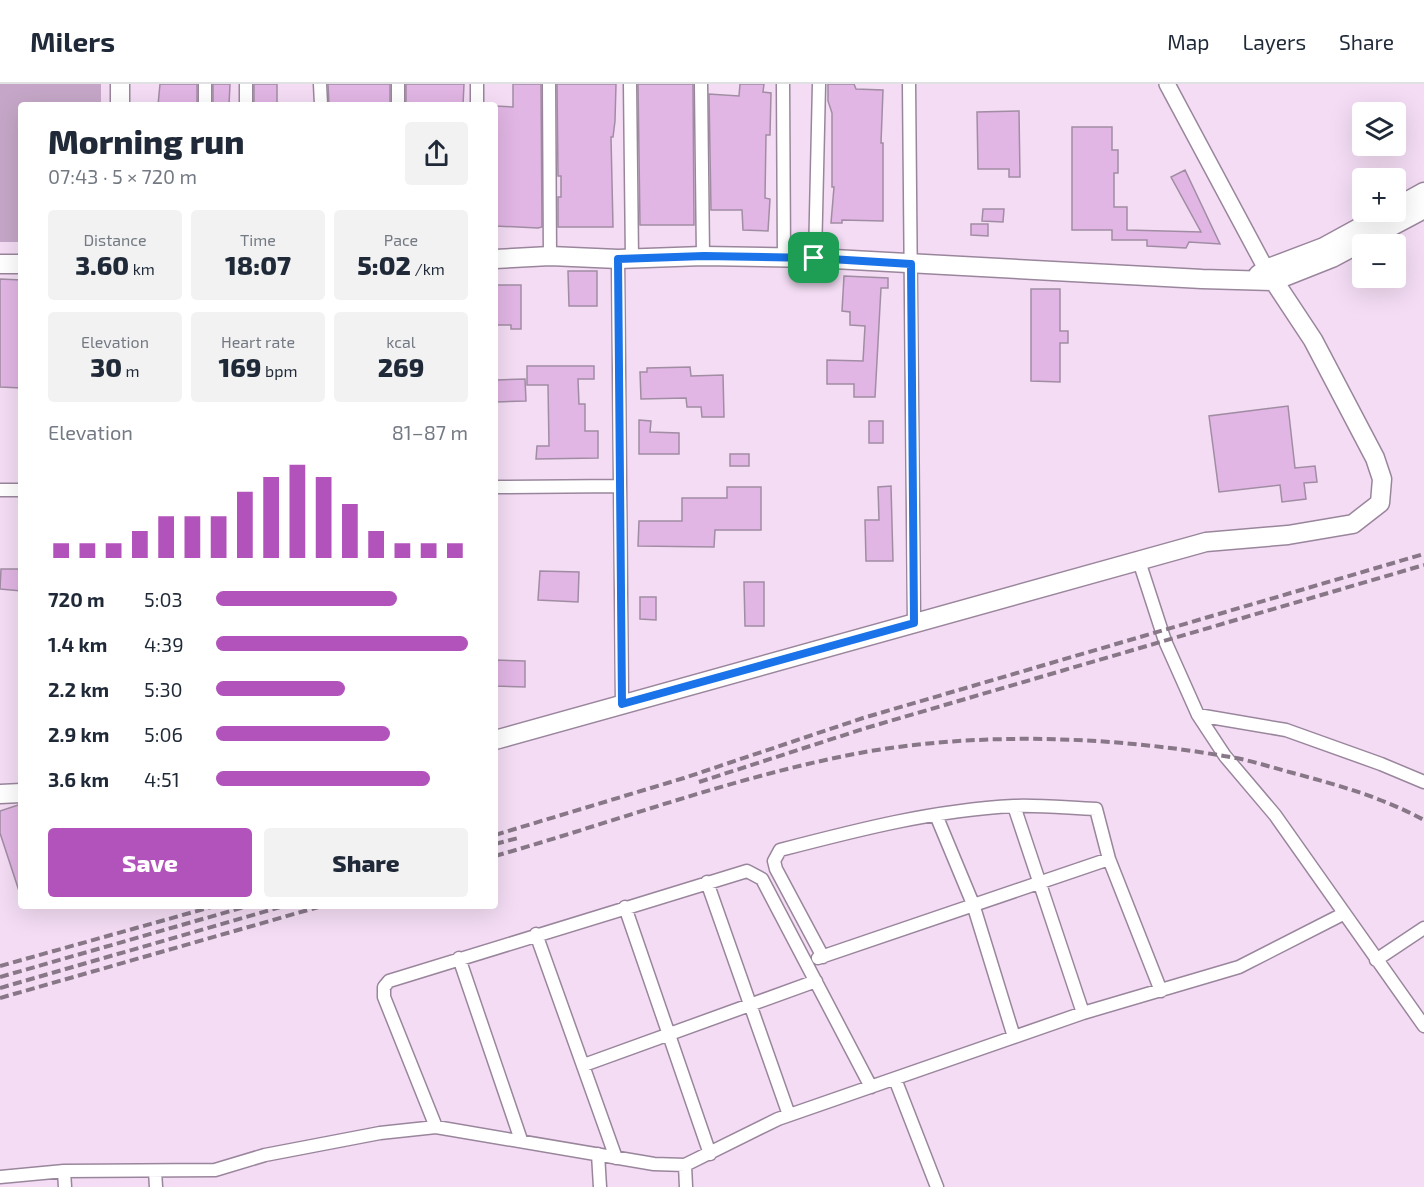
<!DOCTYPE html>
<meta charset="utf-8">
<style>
:root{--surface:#fff;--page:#f2f2f3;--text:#1f2937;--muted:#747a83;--line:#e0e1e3;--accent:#b253bc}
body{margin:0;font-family:"Exo 2",sans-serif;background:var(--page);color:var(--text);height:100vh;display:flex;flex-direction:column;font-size:22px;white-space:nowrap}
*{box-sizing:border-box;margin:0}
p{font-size:20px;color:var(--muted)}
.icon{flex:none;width:33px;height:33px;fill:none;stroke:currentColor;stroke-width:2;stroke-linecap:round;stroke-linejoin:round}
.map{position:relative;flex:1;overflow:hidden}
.side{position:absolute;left:18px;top:18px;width:480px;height:807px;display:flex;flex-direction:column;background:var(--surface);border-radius:6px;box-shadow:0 6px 24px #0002}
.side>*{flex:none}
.buttons{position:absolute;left:1352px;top:18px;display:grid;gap:12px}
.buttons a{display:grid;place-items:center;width:54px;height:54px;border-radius:6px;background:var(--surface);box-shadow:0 6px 24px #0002;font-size:30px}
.pin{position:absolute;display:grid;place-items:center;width:51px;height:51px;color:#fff;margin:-26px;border-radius:12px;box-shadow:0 3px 9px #0006}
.round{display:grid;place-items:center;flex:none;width:63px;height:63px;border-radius:6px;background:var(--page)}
.head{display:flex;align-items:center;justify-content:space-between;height:102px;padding:0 30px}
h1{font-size:33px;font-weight:800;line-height:45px}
.metrics{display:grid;grid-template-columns:repeat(3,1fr);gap:9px;height:102px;padding:6px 30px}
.metrics div{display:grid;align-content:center;border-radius:6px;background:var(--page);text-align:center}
.metrics b{font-size:26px;font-weight:800}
.metrics small{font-size:16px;font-weight:400}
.metrics p{font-size:16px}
.chart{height:168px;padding:12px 30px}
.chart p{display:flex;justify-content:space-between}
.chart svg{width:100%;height:108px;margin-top:6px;stroke:var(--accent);stroke-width:6}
.primary-button{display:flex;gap:12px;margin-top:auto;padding:12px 30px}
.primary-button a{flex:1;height:69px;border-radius:6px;background:var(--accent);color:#fff;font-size:24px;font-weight:800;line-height:69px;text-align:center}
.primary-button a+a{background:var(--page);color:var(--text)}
ul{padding:0 30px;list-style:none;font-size:20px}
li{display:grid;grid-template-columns:96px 72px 1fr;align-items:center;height:45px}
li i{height:15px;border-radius:8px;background:var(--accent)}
header{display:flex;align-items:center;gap:36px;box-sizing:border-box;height:84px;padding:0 30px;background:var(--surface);border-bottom:2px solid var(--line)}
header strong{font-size:28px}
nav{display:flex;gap:33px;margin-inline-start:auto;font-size:21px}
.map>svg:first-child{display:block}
</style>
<header>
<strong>Milers</strong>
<nav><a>Map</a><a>Layers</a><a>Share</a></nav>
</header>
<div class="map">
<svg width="1424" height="1103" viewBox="0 0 1424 1103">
<rect width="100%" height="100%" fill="#f3dcf4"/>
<!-- green -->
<path fill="#c5a6c8" d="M0,0H101V21H21V158H0Z"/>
<!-- building -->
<path fill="#e1b5e4" stroke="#a18da3" stroke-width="1.5" d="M160,0H197V21H158Z
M213,0H230L229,21H213Z
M254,0H277V21H254Z
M328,0H390V21H329Z
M406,0H464L463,21H406Z
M513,0H541L542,143L538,144L495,142V22L513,23Z
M557,0H616L615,37L613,53H611L613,143H558V113H561V92H558Z
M638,0H693L694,141H640Z
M740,0H764L763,8L771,9L770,51H766L765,114L770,115L768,147L743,146L742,126H711L709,10L739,12Z
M828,0H854L856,5L883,6L881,59H883V137L842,136V139H831L834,103H832V29L828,17Z
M1019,27L1020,93H1009V85H978L977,28Z
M1072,43H1112V66H1118V89H1114V123H1127V146L1201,148L1171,93L1185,86L1220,160L1189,158L1186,164L1147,162V156H1112V146H1072Z
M983,125H1004L1003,138L982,137Z
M971,140H988V152L971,151Z
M568,187H597V222H569Z
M844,192L888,194V204H881L875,313H854V300H827V276L863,277L865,242L850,241V228L842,227Z
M0,195L21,196V304L0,303Z
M495,201H521V245H511V241H495Z
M1031,205H1060V247H1068V259H1060V298L1031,297Z
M527,282H594V295H578L579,320H585V347H598V374L536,375L537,362H549L548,301H527Z
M690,283L691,292L723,291L724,333H702L701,323H687L686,314L641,315L640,288H647V284Z
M525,295L526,317L497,318L496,296Z
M1288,322L1295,384L1315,382L1317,398L1304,399L1306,415L1282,418L1280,401L1219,408L1209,332Z
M639,336L651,337L650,348L679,349V370H639Z
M869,337H883V359H869Z
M730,370H749V382H730Z
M891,402L893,477H866L865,436H879L878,403Z
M727,403H761V446H715L714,463L638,462L639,437H682V414H727Z
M1,485H21V507L0,505Z
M540,487L579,488L578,518L538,516Z
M744,498H764V542H745Z
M640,513H656V536L640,535Z
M495,576L525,577V603L495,602Z
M21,720V806L19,807L0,749V727Z"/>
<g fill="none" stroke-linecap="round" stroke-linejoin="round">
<defs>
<path id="minor" d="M205,0V21
M246,0V21
M320,0L321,21
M398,0V21
M477,0V21
M549,0L550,172
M630,0L632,175
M701,0L703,172
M783,0L784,174
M909,0L914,539
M815,174L819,0
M618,175L622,620
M495,403L620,402
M0,406H21
M1139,477L1165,557L1198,631L1225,672L1275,731L1424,942
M1198,631L1286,646L1381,680L1424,698
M1014,722L1083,929
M936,731L973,820L1014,953
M707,798L789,1031
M625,823L710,1070
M536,850L616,1074
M823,873L776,785L774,777L780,766C857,746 934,726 1014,722C1041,721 1069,724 1096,725L1109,775L1161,907
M459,874L521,1056
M818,874L1109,775
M1376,876L1424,844
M584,981L816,897
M895,995L937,1103
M436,1043L384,913V903L389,897L747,787L762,795L871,1003
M598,1070L600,1103
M685,1081L686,1103
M64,1087L65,1103
M155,1087L156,1103
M0,1093L64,1087L215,1086L265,1071L380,1049L436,1043L654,1080L685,1081L778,1035L1083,929L1239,883L1343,830"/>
<path id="tertiary" d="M1167,0L1266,185"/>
<path id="secondary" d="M120,0V21
M1395,124L1424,108
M495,175L550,172L618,175L703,172L815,174L1202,195L1274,197L1332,174L1424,125
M0,180H21
M1258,191L1266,185L1324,163L1388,128
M495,656L1206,458L1288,451L1353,440L1380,419L1382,395L1375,374L1313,256L1266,185
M0,710L21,709"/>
</defs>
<!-- minor casing -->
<use href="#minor" stroke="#9a869c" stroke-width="15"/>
<!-- tertiary casing -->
<use href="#tertiary" stroke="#9a869c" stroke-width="18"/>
<!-- secondary casing -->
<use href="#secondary" stroke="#9a869c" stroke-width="21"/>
<!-- minor -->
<use href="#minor" stroke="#fff" stroke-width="12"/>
<!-- tertiary -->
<use href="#tertiary" stroke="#fff" stroke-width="15"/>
<!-- secondary -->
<use href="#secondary" stroke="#fff" stroke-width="18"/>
<!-- rail -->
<path stroke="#877787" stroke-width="4" stroke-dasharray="9 4.5" stroke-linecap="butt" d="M699,698L866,644L1424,481
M495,751L684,694L863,634L1424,470
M495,760L518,754
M495,772C618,737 739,691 865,668C980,648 1108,652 1224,672C1247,675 1270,683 1293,689C1341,702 1381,713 1424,736
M0,882L215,822
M0,893L248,822
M0,904L284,822
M0,914L322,822"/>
</g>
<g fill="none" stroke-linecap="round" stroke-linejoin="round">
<defs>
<path id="route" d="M704,172L814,174L911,180L914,539L622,620L618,175Z"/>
</defs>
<!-- route casing -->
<use href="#route" stroke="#fff" stroke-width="12"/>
<!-- route -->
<use href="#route" stroke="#1a73e8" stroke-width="8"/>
</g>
</svg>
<div class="buttons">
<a><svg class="icon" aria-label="layers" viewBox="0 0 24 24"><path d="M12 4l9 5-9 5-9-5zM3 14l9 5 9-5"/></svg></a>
<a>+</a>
<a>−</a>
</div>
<div class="pin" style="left:814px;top:174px;background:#1e9e55"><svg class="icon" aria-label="arrive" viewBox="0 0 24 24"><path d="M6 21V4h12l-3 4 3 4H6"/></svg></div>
<section class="side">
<div class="head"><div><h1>Morning run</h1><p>07:43 · 5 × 720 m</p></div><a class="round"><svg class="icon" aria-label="share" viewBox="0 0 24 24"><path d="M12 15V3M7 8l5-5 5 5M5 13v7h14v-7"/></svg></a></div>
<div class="metrics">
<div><p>Distance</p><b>3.60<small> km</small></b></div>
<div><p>Time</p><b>18:07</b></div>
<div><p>Pace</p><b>5:02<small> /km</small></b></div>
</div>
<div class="metrics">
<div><p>Elevation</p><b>30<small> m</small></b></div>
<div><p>Heart rate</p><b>169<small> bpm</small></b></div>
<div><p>kcal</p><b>269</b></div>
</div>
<div class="chart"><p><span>Elevation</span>81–87 m</p>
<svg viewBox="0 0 160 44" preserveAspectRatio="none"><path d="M5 44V38M15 44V38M25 44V38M35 44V33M45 44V27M55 44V27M65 44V27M75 44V17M85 44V11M95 44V6M105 44V11M115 44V22M125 44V33M135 44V38M145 44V38M155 44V38"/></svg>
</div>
<ul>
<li><b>720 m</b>5:03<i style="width:72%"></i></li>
<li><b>1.4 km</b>4:39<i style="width:100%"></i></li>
<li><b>2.2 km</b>5:30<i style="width:51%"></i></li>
<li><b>2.9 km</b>5:06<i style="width:69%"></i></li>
<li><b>3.6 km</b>4:51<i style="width:85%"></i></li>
</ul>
<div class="primary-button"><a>Save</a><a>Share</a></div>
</section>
</div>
